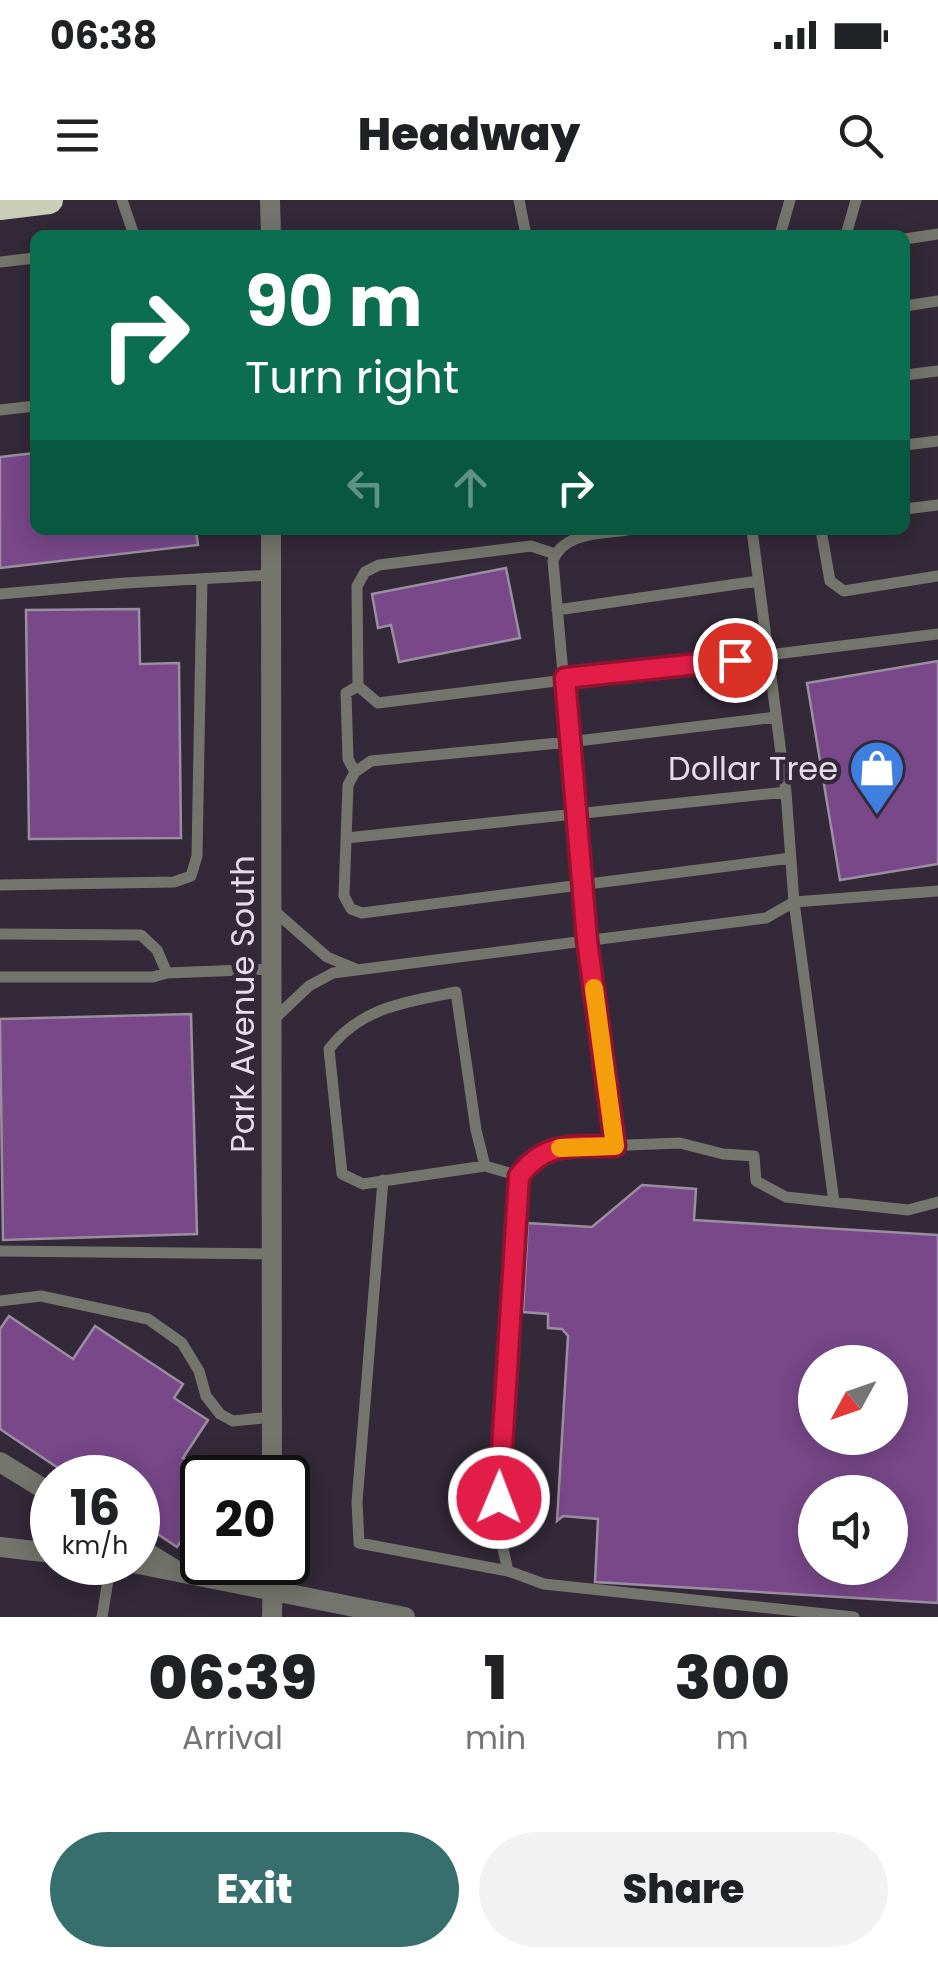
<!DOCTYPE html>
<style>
:root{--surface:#fff;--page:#f2f2f2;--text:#202124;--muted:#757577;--accent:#376e6e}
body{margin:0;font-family:Poppins,sans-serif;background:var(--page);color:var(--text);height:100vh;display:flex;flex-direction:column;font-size:38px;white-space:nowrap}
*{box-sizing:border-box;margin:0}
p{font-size:32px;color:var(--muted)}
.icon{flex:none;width:55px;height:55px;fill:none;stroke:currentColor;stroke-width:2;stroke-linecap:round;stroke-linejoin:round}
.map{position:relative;height:1417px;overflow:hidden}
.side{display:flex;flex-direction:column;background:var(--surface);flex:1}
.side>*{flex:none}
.banner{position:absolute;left:30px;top:30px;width:880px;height:305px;border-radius:15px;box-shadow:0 5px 25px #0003;background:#0b6e4f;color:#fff;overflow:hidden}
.needle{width:65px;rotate:230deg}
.buttons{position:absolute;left:798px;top:1145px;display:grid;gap:20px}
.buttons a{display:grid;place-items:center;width:110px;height:110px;border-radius:50%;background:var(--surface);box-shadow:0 5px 25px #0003;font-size:50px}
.speed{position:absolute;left:30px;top:1255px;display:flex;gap:20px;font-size:50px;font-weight:700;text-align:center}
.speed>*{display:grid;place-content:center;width:130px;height:130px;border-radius:50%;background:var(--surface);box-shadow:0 5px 25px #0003;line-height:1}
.speed small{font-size:25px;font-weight:400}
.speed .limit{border:5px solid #111;border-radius:15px;background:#fff;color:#111}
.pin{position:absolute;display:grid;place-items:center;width:85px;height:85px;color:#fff;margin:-42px;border:5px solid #fff;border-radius:50%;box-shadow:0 2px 10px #0007}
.me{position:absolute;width:110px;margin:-55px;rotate:1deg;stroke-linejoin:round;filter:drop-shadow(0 0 8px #0008)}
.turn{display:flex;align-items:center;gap:35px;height:210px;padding:0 50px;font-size:45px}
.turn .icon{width:130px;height:130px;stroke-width:2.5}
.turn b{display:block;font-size:70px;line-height:85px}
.lanes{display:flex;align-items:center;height:95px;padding:0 50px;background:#0003;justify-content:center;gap:50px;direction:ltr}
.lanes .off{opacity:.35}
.eta{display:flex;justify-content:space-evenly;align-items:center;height:170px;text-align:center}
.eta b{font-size:60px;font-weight:800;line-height:70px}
.primary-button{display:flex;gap:20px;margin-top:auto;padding:20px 50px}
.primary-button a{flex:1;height:115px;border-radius:60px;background:var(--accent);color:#fff;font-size:40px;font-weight:800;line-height:115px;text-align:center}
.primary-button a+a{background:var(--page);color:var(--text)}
.status{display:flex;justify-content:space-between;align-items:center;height:70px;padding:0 50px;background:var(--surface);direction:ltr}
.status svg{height:28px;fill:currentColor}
header{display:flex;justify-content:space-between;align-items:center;height:130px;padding:0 50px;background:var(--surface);font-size:45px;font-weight:800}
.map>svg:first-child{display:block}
.building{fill:#784889;stroke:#9b8ea0;stroke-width:2.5;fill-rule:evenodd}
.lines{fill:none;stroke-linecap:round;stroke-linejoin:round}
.service{stroke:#74766d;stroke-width:11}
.minor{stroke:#74766d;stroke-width:20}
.tertiary{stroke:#74766d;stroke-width:20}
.trunk{stroke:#caceb8;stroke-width:28}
.route-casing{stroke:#92132f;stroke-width:25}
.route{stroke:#e11d48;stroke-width:18}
.slow{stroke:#f59e0b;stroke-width:18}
.labels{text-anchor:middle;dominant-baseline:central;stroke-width:9;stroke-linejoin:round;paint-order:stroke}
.poi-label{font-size:32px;fill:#e5dee8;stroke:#332938;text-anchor:end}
.street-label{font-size:32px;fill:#e5dee8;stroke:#332938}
</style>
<div class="status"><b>06:38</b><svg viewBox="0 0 49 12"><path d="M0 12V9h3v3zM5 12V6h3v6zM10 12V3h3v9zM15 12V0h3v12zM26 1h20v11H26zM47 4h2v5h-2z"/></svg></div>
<header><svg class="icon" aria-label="menu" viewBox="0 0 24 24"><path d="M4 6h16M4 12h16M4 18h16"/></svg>Headway<svg class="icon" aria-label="search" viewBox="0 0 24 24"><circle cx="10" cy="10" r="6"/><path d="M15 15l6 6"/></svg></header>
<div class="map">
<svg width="938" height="1417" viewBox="0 0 938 1417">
<rect width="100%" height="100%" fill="#332938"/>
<!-- building -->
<path class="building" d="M35,253v77h161l2,15 -198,23v-111z
M506,368l14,70 -121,24 -8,-37 -13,3 -6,-34z
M139,409l1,55 39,-1 2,175 -152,1 -3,-229z
M938,461v203l-98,16 -33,-197z
M191,814l6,220 -194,6 -3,-221z
M642,985l54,4 -2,31 244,15v368l-343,-21 3,-63 -35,-3 -6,5 11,-185 -6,-7 -14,-1v-14l-25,-2 5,-89 64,4zM815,1162h75v76h-75zM815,1292h75v76h-75z
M9,1116l64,43 22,-33 88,58 -9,14 34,22 -25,38 29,20h-10v31l-25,38 -39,-26v-43h-65l-73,-49v-100z"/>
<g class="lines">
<!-- service -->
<path class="service" d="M122,0l12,35
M519,0l7,35
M780,35l10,-35
M846,35l10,-35
M905,39l33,-5
M0,62l35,-4
M905,106l33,-5
M905,175l33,-4
M0,210l35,-4
M905,245l33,-4
M905,309l33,-4
M752,330l34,262 8,110 144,-11
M821,330l9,51 14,10 94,-15
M555,354l-24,-8 -152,19 -14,7 -8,14 1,100 20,17 560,-69
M0,394l125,-11 146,-8
M557,410l201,-29
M776,517l-207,25 -198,19 -16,11 -7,13 -4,111 7,13 11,4 429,-55
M355,572l-7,-13 -2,-66 12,-7
M346,638l440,-46
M0,685l174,-3 17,-6 6,-20 5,-277
M272,709l55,48 29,12
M0,734l141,1 16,15 10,23
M0,777h153l14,-4 105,-4
M272,821l37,-35 24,-13 433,-55 28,-16 40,300
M615,946l-28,-205 -34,-380c10,-29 48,-27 74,-31
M485,966l-9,-36 -20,-138c-49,10 -95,15 -127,57l13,125 21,10 122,-18 34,10
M383,980l-26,322 2,41 149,28
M0,1051l272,3
M0,1101l41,-5 107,23 34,24 17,28 7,25 14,18 13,7 39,-4
M102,1417l9,-55
M854,1417l-310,-33 -36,-13 -9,-40v-65l20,-290 13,-18 20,-10 128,-5 43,11 31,2 2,25 30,16 122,13 30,-8"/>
<!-- minor -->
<path class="minor" d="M0,1262l52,32
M138,1347l36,22"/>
<!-- tertiary -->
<path class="tertiary" d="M270,0l1,35
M271,330l1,948
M0,1347l52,6
M128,1362l277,55
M272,1417l1,-55"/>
<!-- trunk -->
<path class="trunk" d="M0,6l49,-6"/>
</g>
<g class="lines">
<!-- route casing -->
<g class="route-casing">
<path id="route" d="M499,1298l20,-322c27,-36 55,-29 96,-30l-28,-206 -22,-262 170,-18"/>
</g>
<!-- route -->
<use href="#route" class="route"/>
<!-- slow -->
<path class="slow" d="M560,948l55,-2 -21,-158"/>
</g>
<!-- icons -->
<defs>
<g id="shop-pin" transform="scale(2.875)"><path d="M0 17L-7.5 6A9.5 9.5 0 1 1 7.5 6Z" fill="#3f7fe0" stroke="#332938"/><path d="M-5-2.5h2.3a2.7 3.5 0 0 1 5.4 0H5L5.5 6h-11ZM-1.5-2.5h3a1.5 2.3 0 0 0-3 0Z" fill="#fff"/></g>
</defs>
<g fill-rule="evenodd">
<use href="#shop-pin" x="877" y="568"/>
</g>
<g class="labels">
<!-- poi labels -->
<g class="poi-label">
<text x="838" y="568">Dollar Tree</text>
</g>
<!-- street labels -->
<g class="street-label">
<text transform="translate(242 804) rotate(-90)">Park Avenue South</text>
</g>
</g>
</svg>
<div class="buttons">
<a><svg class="needle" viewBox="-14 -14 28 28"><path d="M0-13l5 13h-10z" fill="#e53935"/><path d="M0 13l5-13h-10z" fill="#757577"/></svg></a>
<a><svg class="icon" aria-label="sound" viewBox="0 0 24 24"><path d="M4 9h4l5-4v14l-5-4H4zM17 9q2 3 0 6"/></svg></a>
</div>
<div class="speed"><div>16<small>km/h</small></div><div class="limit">20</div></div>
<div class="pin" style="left:735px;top:460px;background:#d93025"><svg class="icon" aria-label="arrive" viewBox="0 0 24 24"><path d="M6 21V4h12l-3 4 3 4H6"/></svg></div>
<svg class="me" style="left:499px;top:1298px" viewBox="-20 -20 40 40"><circle r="17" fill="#e11d48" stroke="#fff" stroke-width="3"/><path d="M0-11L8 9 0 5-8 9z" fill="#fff"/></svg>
<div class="banner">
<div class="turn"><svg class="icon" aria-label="right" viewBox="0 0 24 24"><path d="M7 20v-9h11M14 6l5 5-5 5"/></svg><div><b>90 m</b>Turn right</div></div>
<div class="lanes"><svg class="icon off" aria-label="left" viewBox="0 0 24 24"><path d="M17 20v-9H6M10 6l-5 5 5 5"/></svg><svg class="icon off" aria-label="ahead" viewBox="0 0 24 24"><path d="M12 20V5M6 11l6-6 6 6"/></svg><svg class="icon" aria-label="right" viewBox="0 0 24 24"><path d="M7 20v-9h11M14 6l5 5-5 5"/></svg></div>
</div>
</div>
<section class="side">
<div class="eta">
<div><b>06:39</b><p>Arrival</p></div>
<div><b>1</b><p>min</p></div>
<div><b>300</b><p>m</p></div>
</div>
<div class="primary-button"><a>Exit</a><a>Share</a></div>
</section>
